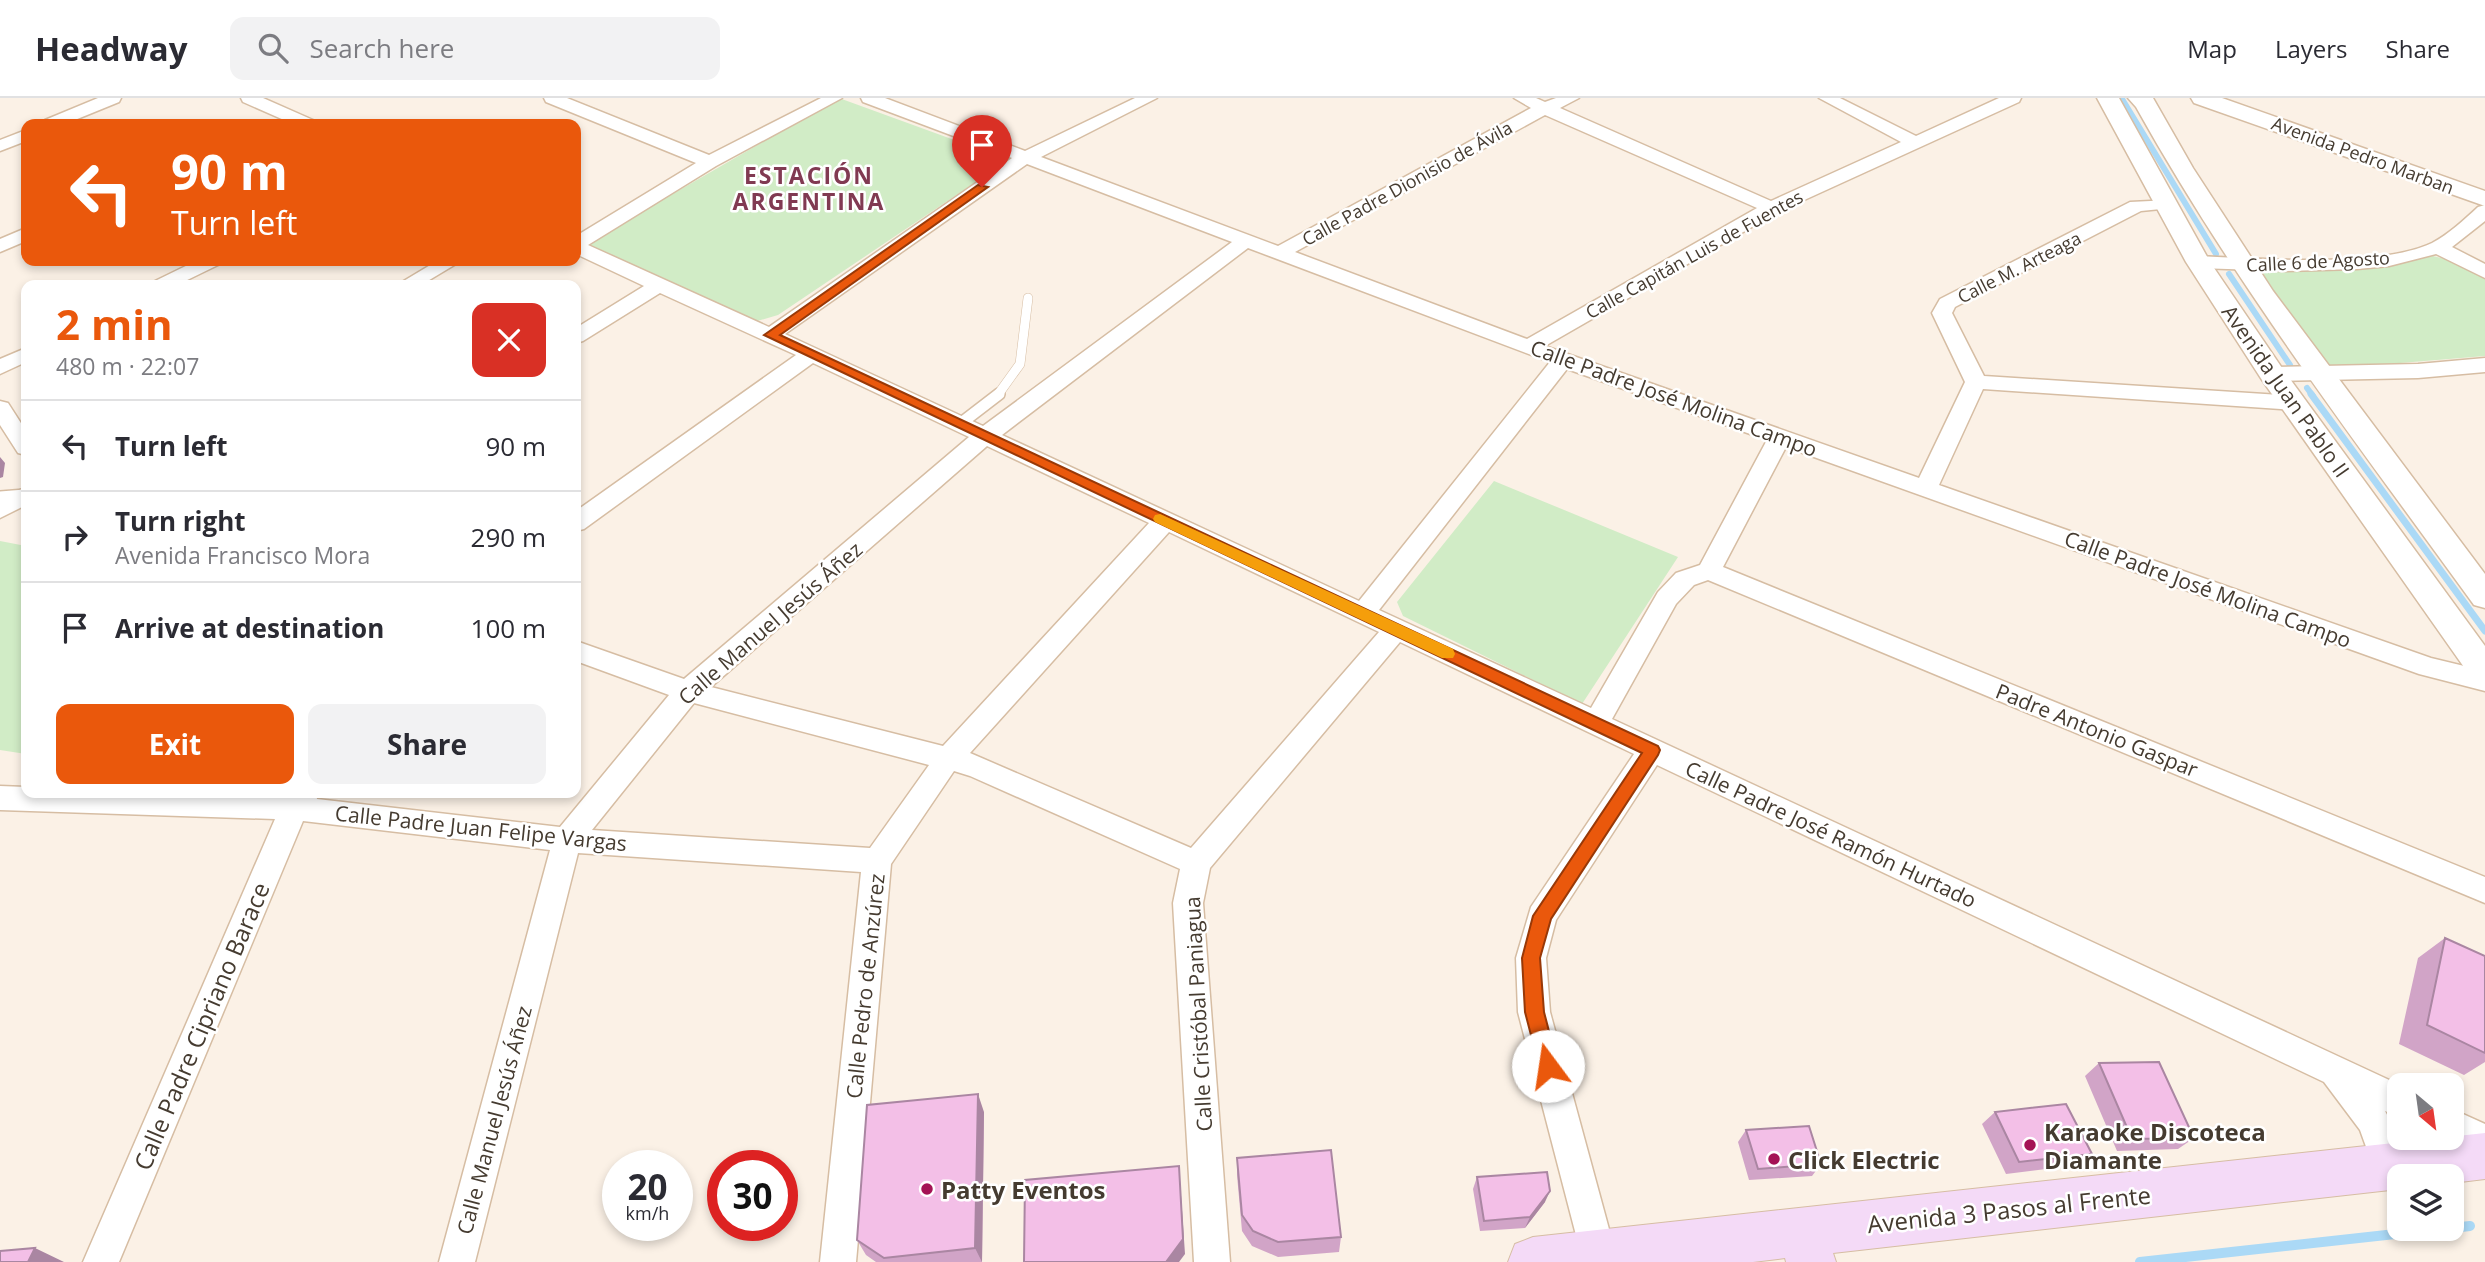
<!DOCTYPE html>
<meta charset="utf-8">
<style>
:root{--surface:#fff;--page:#f2f2f3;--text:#2b2b33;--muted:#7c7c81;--line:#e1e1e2;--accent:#ea580c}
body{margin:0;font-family:"Open Sans",sans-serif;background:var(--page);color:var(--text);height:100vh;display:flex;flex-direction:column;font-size:26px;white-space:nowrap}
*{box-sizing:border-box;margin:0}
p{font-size:23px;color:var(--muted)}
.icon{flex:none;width:38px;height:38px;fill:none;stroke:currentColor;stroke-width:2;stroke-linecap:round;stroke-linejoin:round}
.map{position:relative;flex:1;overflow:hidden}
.side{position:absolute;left:21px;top:182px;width:560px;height:518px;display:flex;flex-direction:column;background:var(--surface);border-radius:14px;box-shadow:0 4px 10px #0003}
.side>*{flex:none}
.top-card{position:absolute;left:21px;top:21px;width:560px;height:147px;border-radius:14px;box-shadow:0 4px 10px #0003;background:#ea580c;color:#fff;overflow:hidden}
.needle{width:46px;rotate:151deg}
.controls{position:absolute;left:2387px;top:975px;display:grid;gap:14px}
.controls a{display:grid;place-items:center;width:77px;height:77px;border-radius:14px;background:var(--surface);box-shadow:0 4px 10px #0003;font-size:35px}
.speed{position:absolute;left:602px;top:1052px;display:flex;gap:14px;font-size:35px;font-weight:700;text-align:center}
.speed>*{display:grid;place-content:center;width:91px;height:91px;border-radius:50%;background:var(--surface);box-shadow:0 4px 10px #0003;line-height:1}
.speed small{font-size:18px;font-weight:400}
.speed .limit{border:10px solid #d22;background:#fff;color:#111}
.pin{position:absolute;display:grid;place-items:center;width:60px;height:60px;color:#fff;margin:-72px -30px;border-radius:50% 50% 50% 0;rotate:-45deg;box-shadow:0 0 7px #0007}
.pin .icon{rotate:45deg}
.me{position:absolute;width:77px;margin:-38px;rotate:346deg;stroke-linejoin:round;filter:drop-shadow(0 0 5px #0008)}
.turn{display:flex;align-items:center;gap:24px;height:147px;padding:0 35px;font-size:32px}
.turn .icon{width:91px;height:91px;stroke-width:2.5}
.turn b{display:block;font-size:49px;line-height:60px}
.round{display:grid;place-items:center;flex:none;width:74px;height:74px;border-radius:14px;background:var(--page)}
.overview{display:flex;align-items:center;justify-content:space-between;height:119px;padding:0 35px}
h1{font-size:42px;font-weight:700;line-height:52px;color:var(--accent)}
.cta{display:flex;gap:14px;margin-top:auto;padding:14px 35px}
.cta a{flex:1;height:80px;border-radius:14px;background:var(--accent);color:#fff;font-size:28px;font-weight:700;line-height:80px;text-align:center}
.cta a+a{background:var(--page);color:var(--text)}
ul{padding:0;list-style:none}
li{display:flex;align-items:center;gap:21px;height:91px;padding:0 35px;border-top:2px solid var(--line)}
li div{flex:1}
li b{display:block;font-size:26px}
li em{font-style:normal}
header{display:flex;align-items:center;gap:42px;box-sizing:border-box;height:98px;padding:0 35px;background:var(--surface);border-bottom:2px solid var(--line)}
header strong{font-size:33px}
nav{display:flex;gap:38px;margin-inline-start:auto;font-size:24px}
.search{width:490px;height:63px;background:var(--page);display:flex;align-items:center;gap:18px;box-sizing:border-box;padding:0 24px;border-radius:14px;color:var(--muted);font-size:26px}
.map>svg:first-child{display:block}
.green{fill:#d1ecc6}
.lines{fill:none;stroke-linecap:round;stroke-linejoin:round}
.stream-far2{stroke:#abd9f6;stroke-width:6}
.stream-far1{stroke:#abd9f6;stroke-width:7}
.stream{stroke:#abd9f6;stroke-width:10}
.service-far1-casing{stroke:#d6bda3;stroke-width:10}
.service-casing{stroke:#d6bda3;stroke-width:14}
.minor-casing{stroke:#d6bda3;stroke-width:3}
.tertiary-casing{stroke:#d6bda3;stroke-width:3}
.secondary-casing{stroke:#d6bda3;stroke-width:2}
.service-far1{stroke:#fff;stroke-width:9}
.service{stroke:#fff;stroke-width:11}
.minor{fill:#fff;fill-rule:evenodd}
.tertiary{fill:#fff;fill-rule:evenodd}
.secondary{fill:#f4daf7;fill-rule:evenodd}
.wall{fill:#d1a4c7}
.shaded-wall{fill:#aa86a2}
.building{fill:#f3bfe7;stroke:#aa86a2;stroke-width:2}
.route{fill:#ea580c;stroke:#983908;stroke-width:2}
.slow{fill:#f59e0b}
.poi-dot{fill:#a41355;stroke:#fff;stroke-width:2.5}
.labels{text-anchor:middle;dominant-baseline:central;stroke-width:5;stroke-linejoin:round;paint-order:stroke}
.far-street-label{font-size:18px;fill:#453b30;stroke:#fff}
.street-label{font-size:21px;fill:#453b30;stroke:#fff}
.far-district-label{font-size:23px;font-weight:bold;letter-spacing:2px;fill:#813a52;stroke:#fff}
.near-street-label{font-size:24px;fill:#453b30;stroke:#fff}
.near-poi-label{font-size:24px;font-weight:bold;fill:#453b30;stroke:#fff;text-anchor:start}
</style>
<header>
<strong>Headway</strong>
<div class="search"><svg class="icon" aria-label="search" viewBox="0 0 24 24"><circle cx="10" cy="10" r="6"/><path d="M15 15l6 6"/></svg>Search here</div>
<nav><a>Map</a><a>Layers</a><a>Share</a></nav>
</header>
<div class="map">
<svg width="2485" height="1164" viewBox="0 0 2485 1164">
<rect width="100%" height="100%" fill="#fbf1e6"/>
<!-- green -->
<path class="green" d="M839,0l162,59 -3,10 -220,148 -24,7 -168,-78z
M2433,158l20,5 32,17v78l-157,13 -71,-98 118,-3z
M1494,383l184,76 -96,147 -179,-88 -6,-14z
M0,443l26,5v208l-26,-4z"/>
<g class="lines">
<!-- stream-far2 -->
<path class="stream-far2" d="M2122,1l94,155
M2229,176l61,91
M2307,290l6,8"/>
<!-- stream-far1 -->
<path class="stream-far1" d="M2311,296l174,237"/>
<!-- stream -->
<path class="stream" d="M2452,1130l18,-2
M2140,1164l310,-34"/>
<!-- service-far1 casing -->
<g class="service-far1-casing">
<path id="service-far1" d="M997,298l23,-32 8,-66"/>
</g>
<!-- service casing -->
<g class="service-casing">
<path id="service" d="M960,326l39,-30
M0,399l25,-2"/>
</g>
<!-- minor casing -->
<g class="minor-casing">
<path id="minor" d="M98,0h23l-2,4 -54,22h-23l3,-4z
M241,0h22l50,22 3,4h-23l-50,-22z
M544,0h23l142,57 112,-57h21l-126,68 -128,79 181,82 243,-169 -149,-56 -2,-4h24l140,53 110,-53h22l-116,59 237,89 253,-138 -17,-10h22l9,4 11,-4h23l-19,10 211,93 130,-59 -82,-44h21l76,38 83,-38h22l-2,4 -241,110 -233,134 374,132 46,-96 -33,-69 8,-14 190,-97 41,-2 2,4 -2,4 -30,3 -186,96 -3,6 32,63 310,20 8,2 3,5 -3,5 -8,2 -311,-21 -44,96 492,173 54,13v20l-66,-17 -633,-227 -63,120 762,310v26l-777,-323 -14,5 -18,19 -64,115 788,366 -1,32 -14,-6c9,17 26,47 19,65h-5v5l-9,4 -12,-5 -18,-50 -36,-48 -667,-317 -101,155 -10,38 4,54 66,243 -3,7h-30l-65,-250 -2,-54 15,-51 103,-153 -234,-112 -190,226 -7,35 27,359h-36l-21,-359 7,-34 -210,-93 -16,-5 -63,93 -35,398h-36l41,-390 -283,-19 -103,409h-36l111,-412 -247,-29 -184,441h-36l192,-443 -275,-9v-24l26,1v6l261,3 3,-3h26l1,6 243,28 109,-132 -93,-34v-20l108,38 285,-242 -156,-74 -229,166 -8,2v-20l220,-156 -136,-62 -77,48 -7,2v-15l68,-42 -68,-32v-18l120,-73 -150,-61zM1545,17l212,93 -230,131 -232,-87zM1027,66l205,78 -249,184 -198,-92zM1248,150l302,114 -191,239 -357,-166zM1567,271l200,71 -67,125 -24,8 -18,19 -67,116 -212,-98zM987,348l162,77 -206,223 -232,-59zM1169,434l210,100 -188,216 -221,-95zM694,605l235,62 -59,83 -278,-18z
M26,32v11l-26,10v-11z
M2485,107v16l-33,26 33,17v14l-49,-24 -47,12 -32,3 -71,2 -88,-3 -10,-6 10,-6c60,3 181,12 234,-13 17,-9 32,-23 46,-36z
M26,130v13l-26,11v-13z
M196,163h25l-3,4 -41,20h-25l3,-4z
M437,163h24l-40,24h-24z
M26,250v14l-26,12v-15z
M2485,260v14l-67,6 -146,3 -8,-2 -3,-5 3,-5 8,-2 146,-3z
M0,303l8,2 18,28v24l-8,-2 -18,-28z
M26,389v18l-26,13v-18z
M2452,1011l33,15v33l-43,-19h10z"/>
</g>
<!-- tertiary casing -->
<g class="tertiary-casing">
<path id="tertiary" d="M2097,0h22l91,164 72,106 203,278v38l-12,-4 -211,-300 -76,-118z
M2128,0h25l40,70 80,123 212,283v34l-11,-3c-118,-163 -240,-322 -338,-498z
M2191,0h31l263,93v15l-291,-103z"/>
</g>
<!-- secondary casing -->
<g class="secondary-casing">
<path id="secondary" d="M2485,1035v46l-33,4v-7h-53v13l-566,64 3,9h-50l-1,-4 -32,4h-245l7,-18 18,-7z"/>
</g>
<!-- service-far1 -->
<use href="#service-far1" class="service-far1"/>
<!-- service -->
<use href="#service" class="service"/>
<!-- minor -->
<use href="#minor" class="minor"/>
<!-- tertiary -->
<use href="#tertiary" class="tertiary"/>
<!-- secondary -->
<use href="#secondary" class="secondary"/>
</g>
<!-- wall -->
<path class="wall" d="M2445,840l40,18v106l-21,13 -65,-31 19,-86z
M2099,965l95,75 -16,11 -61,2 -32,-75z
M984,1014l-2,150h-106l-10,-7 -9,-15z
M1995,1014l97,42 -14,11 -72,9 -24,-50z
M1746,1032l75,34 -9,12 -63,4 -11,-38z
M1237,1060l104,79 -2,15 -61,5 -26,-11 -10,-15 -5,-56z
M1477,1079l68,25 -20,26 -45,3 -7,-42z"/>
<!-- shaded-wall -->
<path class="shaded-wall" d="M0,359l5,6 -2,14 -3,1z
M978,996l6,18 -2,150 -7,-14z
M1179,1068l6,88 -6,8h-13z
M1550,1093l-5,11 -20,26 5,-11z
M35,1150l29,14h-36z"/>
<!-- building -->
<path class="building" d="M2445,840l40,18v97l-58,-28z
M2159,964l35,76 -62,1 -33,-76z
M978,996l-3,154 -91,10 -27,-18 10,-135z
M2066,1006l26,50 -73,8 -24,-50z
M1809,1028l12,38 -63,5 -12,-39z
M1331,1052l10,87 -63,5 -25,-11 -11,-16 -5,-57z
M1179,1068l4,73 -17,23h-142l1,-82z
M1547,1074l3,19 -20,26 -46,4 -7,-44z
M35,1150l-7,14h-28v-11z"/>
<!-- route -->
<path class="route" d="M978,87l10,2 -208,148 878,411 2,4 -2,5 -107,164 -11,39 4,54 14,54 -3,7 -7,2 -7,-2 -2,-7 -14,-54 -3,-54 11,-42 109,-163 -878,-418z"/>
<!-- slow -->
<path class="slow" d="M1160,416l293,135 2,5 -2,4h-11l-287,-136 -2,-3 2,-4z"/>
<!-- markers -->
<g class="poi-dot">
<circle cx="2030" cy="1047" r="7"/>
<circle cx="1774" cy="1061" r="7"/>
<circle cx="927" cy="1091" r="7"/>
</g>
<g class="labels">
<!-- far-street labels -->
<g class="far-street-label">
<text transform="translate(2363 57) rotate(20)">Avenida Pedro Marban</text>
<text transform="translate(1407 85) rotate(-29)">Calle Padre Dionisio de Ávila</text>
<text transform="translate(1694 156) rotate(-29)">Calle Capitán Luis de Fuentes</text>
<text transform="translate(2318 163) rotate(-3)">Calle 6 de Agosto</text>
<text transform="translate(2019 169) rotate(-27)">Calle M. Arteaga</text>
</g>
<!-- street labels -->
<g class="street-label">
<text transform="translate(2286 293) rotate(55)">Avenida Juan Pablo II</text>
<text transform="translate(1674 300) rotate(20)">Calle Padre José Molina Campo</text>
<text transform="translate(2208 491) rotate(20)">Calle Padre José Molina Campo</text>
<text transform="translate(770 525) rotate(-41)">Calle Manuel Jesús Áñez</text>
<text transform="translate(2097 632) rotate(22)">Padre Antonio Gaspar</text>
<text transform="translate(481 730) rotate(6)">Calle Padre Juan Felipe Vargas</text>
<text transform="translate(1831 736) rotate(25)">Calle Padre José Ramón Hurtado</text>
<text transform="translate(865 888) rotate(-84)">Calle Pedro de Anzúrez</text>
<text transform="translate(1198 916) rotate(-93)">Calle Cristóbal Paniagua</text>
<text transform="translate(494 1022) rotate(-75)">Calle Manuel Jesús Áñez</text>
</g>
<!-- far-district labels -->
<g class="far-district-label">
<text x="809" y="77">ESTACIÓN<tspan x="809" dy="26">ARGENTINA</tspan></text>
</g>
<!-- near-street labels -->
<g class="near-street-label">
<text transform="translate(201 928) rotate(-67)">Calle Padre Cipriano Barace</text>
<text transform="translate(2009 1111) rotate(-6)">Avenida 3 Pasos al Frente</text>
</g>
<!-- near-poi labels -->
<g class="near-poi-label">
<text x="2044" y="1033">Karaoke Discoteca<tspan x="2044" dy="28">Diamante</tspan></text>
<text x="1788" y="1061">Click Electric</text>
<text x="941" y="1091">Patty Eventos</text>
</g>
</g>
</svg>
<div class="controls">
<a><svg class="needle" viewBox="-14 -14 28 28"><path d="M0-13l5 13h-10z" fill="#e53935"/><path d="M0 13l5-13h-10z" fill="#7c7c81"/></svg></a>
<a><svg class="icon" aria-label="layers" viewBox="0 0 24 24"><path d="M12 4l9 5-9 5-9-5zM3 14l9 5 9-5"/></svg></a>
</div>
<div class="speed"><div>20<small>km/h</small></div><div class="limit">30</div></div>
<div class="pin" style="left:982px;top:89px;background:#d93025"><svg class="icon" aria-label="arrive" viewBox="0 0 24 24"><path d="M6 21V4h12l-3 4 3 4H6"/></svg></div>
<svg class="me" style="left:1548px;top:968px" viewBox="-20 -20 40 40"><circle r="19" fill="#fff"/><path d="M0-13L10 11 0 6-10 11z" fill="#ea580c"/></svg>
<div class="top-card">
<div class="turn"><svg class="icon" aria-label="left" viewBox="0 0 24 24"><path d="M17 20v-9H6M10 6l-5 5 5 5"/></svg><div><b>90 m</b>Turn left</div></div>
</div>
<section class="side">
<div class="overview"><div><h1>2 min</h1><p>480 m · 22:07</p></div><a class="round" style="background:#d93025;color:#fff"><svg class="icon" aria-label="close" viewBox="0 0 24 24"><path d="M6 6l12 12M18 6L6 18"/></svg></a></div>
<ul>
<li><svg class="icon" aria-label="left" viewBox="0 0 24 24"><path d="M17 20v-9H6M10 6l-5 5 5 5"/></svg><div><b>Turn left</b></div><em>90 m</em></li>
<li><svg class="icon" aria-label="right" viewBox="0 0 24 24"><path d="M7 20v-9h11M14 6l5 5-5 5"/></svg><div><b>Turn right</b><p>Avenida Francisco Mora</p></div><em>290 m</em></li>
<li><svg class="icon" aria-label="arrive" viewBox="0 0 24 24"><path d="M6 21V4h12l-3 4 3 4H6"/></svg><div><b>Arrive at destination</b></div><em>100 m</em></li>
</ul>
<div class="cta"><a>Exit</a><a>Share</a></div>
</section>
</div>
